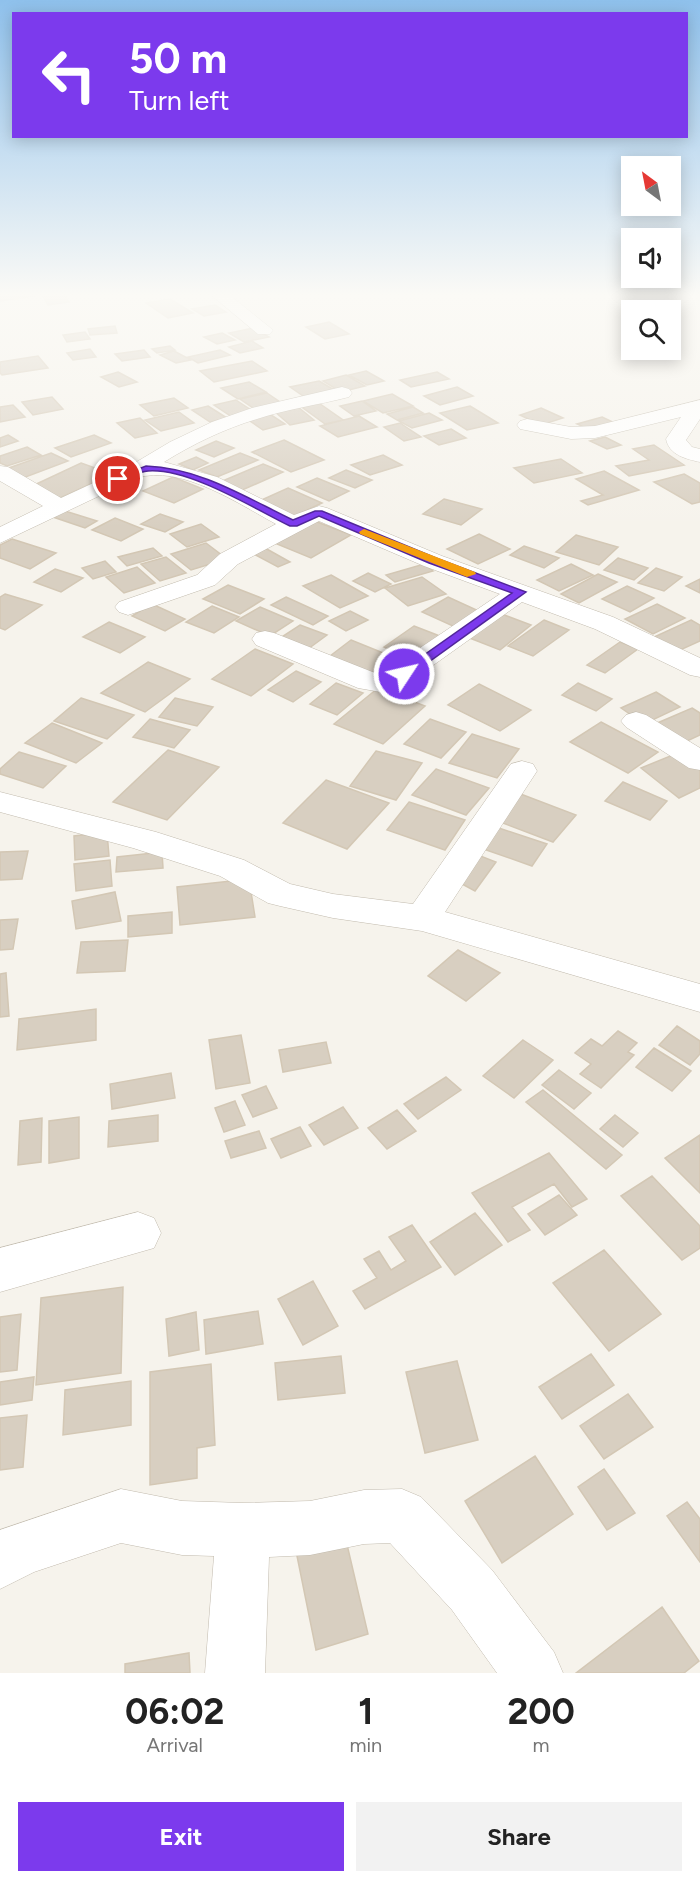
<!DOCTYPE html>
<style>
:root{--surface:#fff;--page:#f2f2f2;--text:#222;--muted:#767676;--accent:#7c3aed}
body{margin:0;font-family:Figtree,sans-serif;background:var(--page);color:var(--text);height:100vh;display:flex;flex-direction:column;font-size:22px;white-space:nowrap}
*{box-sizing:border-box;margin:0}
p{font-size:20px;color:var(--muted)}
.icon{flex:none;width:33px;height:33px;fill:none;stroke:currentColor;stroke-width:2;stroke-linecap:round;stroke-linejoin:round}
.map{position:relative;height:1673px;overflow:hidden}
.drawer{display:flex;flex-direction:column;background:var(--surface);flex:1}
.drawer>*{flex:none}
.banner{position:absolute;left:12px;top:12px;width:676px;height:126px;border-radius:0px;box-shadow:0 3px 15px #0003;background:#7c3aed;color:#fff;overflow:hidden}
.needle{width:39px;rotate:328deg}
.buttons{position:absolute;left:621px;top:156px;display:grid;gap:12px}
.buttons a{display:grid;place-items:center;width:60px;height:60px;border-radius:0px;background:var(--surface);box-shadow:0 3px 15px #0003;font-size:30px}
.pin{position:absolute;display:grid;place-items:center;width:51px;height:51px;color:#fff;margin:-26px;border:3px solid #fff;border-radius:50%;box-shadow:0 2px 6px #0007}
.me{position:absolute;width:66px;margin:-33px;rotate:55deg;stroke-linejoin:round;filter:drop-shadow(0 0 4px #0008)}
.turn{display:flex;align-items:center;gap:21px;height:126px;padding:0 18px;font-size:27px}
.turn .icon{width:78px;height:78px;stroke-width:2.5}
.turn b{display:block;font-size:42px;line-height:51px}
.eta{display:flex;justify-content:space-evenly;align-items:center;height:102px;text-align:center}
.eta b{font-size:36px;font-weight:700;line-height:42px}
.button{display:flex;gap:12px;margin-top:auto;padding:12px 18px}
.button a{flex:1;height:69px;border-radius:0px;background:var(--accent);color:#fff;font-size:24px;font-weight:700;line-height:69px;text-align:center}
.button a+a{background:var(--page);color:var(--text)}
.map>svg:first-child{display:block}
.building{fill:#d8cfc1;stroke:#d3c7b4;stroke-width:1.5}
.lines{fill:none;stroke-linecap:round;stroke-linejoin:round}
.minor-casing{stroke:#c2bbae;stroke-width:1}
.minor{fill:#fff;fill-rule:evenodd}
.route{fill:#7c3aed;stroke:#51269a;stroke-width:1.5}
.slow{fill:#f59e0b}
</style>
<div class="map">
<svg width="700" height="1673" viewBox="0 0 700 1673">
<rect width="100%" height="100%" fill="#f6f3ec"/>
<!-- building -->
<path class="building" d="M17,293h16l2,3 -35,5v-6z
M41,293h22l6,9 -21,3z
M170,299l23,14 -25,5 -22,-15z
M215,305l11,7 -22,4 -12,-7z
M329,322l20,12 -24,5 -19,-12z
M115,326l2,7 -27,2 -2,-6z
M253,328l16,9 -25,5 -15,-9z
M85,332l5,7 -23,3 -4,-7z
M222,333l13,7 -18,4 -13,-7z
M252,341l11,7 -23,5 -11,-6z
M170,346l5,4 -18,3 -5,-4z
M90,349l6,8 -23,3 -6,-7z
M144,350l6,7 -28,4 -7,-7z
M220,350l10,5 -32,8 -10,-6z
M174,351l17,9 -15,3 -16,-8z
M38,356l10,12 -46,7 -2,-2v-11z
M252,361l15,10 -53,11 -14,-11z
M366,371l18,10 -17,4 -18,-10z
M118,372l19,10 -18,5 -18,-10z
M437,372l12,7 -38,8 -11,-7z
M346,375l19,11 -24,6 -18,-11z
M319,381l17,10 -30,7 -16,-11z
M249,382l17,10 -28,7 -17,-11z
M457,387l16,9 -33,9 -16,-9z
M267,393l16,11 -27,6 -16,-11z
M392,394l21,12 -30,7 -20,-12z
M52,397l11,12 -30,6 -11,-13z
M174,398l14,10 -34,8 -14,-11z
M236,400l18,12 -22,5 -18,-12z
M316,401l27,19 -18,4 -26,-19z
M362,401l14,10 -22,5 -14,-10z
M13,405l12,12 -25,5v-15z
M208,406l19,12 -17,4 -18,-12z
M470,406l28,17 -31,7 -27,-17z
M298,407l16,13 -24,5 -16,-14z
M413,407l10,6 -26,7 -10,-6z
M541,408l22,10 -22,7 -21,-10z
M179,412l15,11 -33,8 -16,-11z
M268,413l17,11 -22,6 -16,-11z
M429,413l13,7 -30,8 -13,-7z
M359,416l18,11 -39,10 -18,-11z
M602,417l15,7 -24,7 -16,-7z
M140,418l17,15 -22,5 -18,-15z
M400,423l21,14 -17,4 -20,-14z
M451,429l15,9 -27,7 -15,-9z
M8,435l10,6 -18,6v-9z
M94,435l17,8 -40,14 -16,-9z
M605,437l16,8 -14,4 -17,-8z
M284,440l40,20 -33,12 -39,-20z
M216,441l18,7 -20,9 -18,-7z
M654,445l30,20 -55,11 -13,-10 33,-6 -16,-11z
M27,447l14,8 -34,11 -7,-3v-7z
M51,453l17,8 -45,17 -17,-9z
M240,453l18,7 -41,17 -18,-7z
M383,455l19,10 -32,10 -19,-10z
M196,457l12,6 -15,7 -14,-6z
M561,459l21,14 -48,10 -20,-15z
M81,463l31,11 -52,24 -30,-11z
M263,464l20,8 -43,19 -20,-9z
M346,470l26,10 -17,8 -26,-10z
M604,471l35,19 -51,15 -7,-4 22,-6 -27,-16z
M684,474l16,9v19l-8,2 -38,-22z
M173,477l30,12 -29,14 -31,-12z
M317,478l32,13 -20,10 -32,-14z
M288,488l34,15 -30,14 -35,-15z
M444,499l38,10 -21,16 -38,-11z
M65,511l32,10 -12,7 -32,-11z
M160,514l23,8 -18,10 -24,-8z
M115,518l28,11 -22,12 -29,-11z
M312,520l39,15 -40,23 -39,-16z
M201,524l18,13 -32,10 -17,-13z
M479,534l31,15 -32,15 -31,-15z
M576,535l42,12 -19,18 -43,-13z
M12,539l44,14 -26,16 -30,-11v-13z
M206,543l21,16 -36,11 -20,-16z
M524,546l35,12 -15,10 -34,-13z
M153,548l9,8 -35,10 -9,-9z
M265,548l25,14 -12,5 -26,-14z
M166,557l20,16 -26,8 -19,-17z
M618,558l30,10 -14,12 -30,-10z
M105,561l11,11 -23,7 -11,-11z
M424,564l9,7 -38,11 -9,-7z
M571,564l22,11 -34,16 -22,-11z
M137,567l18,16 -31,10 -18,-16z
M656,568l26,9 -18,14 -26,-8z
M55,569l28,9 -22,14 -27,-10z
M368,573l23,11 -16,8 -22,-11z
M598,574l19,8 -38,21 -18,-9z
M331,575l37,21 -28,12 -37,-22z
M422,577l24,17 -38,12 -23,-18z
M700,579v14l-14,-7z
M228,585l36,14 -24,15 -37,-15z
M627,586l27,12 -24,14 -28,-13z
M5,594l37,11 -37,25 -5,-2v-31z
M286,597l42,19 -15,9 -42,-20z
M448,597l33,15 -26,15 -33,-15z
M152,604l33,15 -20,12 -33,-15z
M657,604l28,14 -32,16 -28,-15z
M212,606l27,11 -25,16 -28,-11z
M260,607l33,14 -23,15 -34,-15z
M350,611l18,9 -22,11 -17,-10z
M499,613l32,12 -31,25 -33,-13z
M544,620l25,10 -36,26 -25,-10z
M691,620l9,5v16l-22,10 -24,-14z
M109,622l36,15 -25,16 -37,-16z
M300,625l27,10 -19,14 -28,-11z
M414,626l31,12 -30,22 -31,-13z
M351,640l52,21 -21,16 -52,-21z
M620,642l18,7 -33,24 -18,-8z
M255,649l38,15 -42,32 -39,-17z
M148,662l42,17 -45,33 -44,-19z
M296,671l25,11 -28,20 -25,-12z
M336,683l27,10 -26,22 -27,-11z
M578,683l34,16 -16,12 -34,-16z
M479,684l52,26 -31,21 -52,-26z
M378,688l47,18 -42,38 -49,-20z
M656,692l24,15 -36,17 -23,-16z
M81,698l53,17 -27,24 -53,-18z
M175,698l38,9 -16,19 -38,-9z
M692,708l8,5v22l-17,8 -28,-19z
M150,719l40,11 -16,18 -41,-11z
M430,719l36,13 -25,26 -37,-14z
M601,722l57,30 -30,21 -58,-31z
M52,723l50,20 -26,20 -51,-20z
M472,734l47,15 -22,29 -48,-15z
M168,750l51,17 -52,53 -54,-18z
M376,751l46,12 -26,37 -46,-14z
M19,752l47,14 -23,22 -43,-14v-5z
M680,752l20,14v22l-21,10 -38,-30z
M436,769l53,19 -23,27 -54,-20z
M326,780l63,23 -42,46 -64,-26z
M623,782l44,19 -17,19 -45,-19z
M518,793l58,22 -23,27 -58,-22z
M409,802l56,18 -20,30 -58,-20z
M490,825l57,19 -15,22 -57,-20z
M107,832l2,24 -34,4 -1,-24z
M28,851l-6,28 -22,1v-28z
M162,852l1,16 -47,4 1,-15z
M470,852l26,10 -21,29 -26,-14z
M110,860l2,26 -36,5 -2,-27z
M249,879l6,38 -75,8 -3,-38z
M115,892l6,29 -45,8 -4,-28z
M172,912v21l-44,4v-21z
M18,919l-5,30 -13,1v-30z
M128,940l-3,31 -48,2 4,-31z
M458,950l42,23 -34,28 -38,-25z
M6,973l3,43 -9,1v-43z
M96,1009v31l-79,10 2,-31z
M677,1026l23,15v13l-10,11 -31,-20z
M618,1031l19,12 -9,9 6,3 -33,33 -21,-14 11,-10 -16,-11 16,-14 11,7z
M241,1035l9,48 -34,6 -7,-49z
M523,1040l30,20 -39,38 -31,-22z
M326,1042l5,21 -48,9 -4,-22z
M654,1048l37,23 -19,20 -36,-24z
M559,1070l32,23 -17,16 -32,-24z
M171,1073l4,25 -63,11 -2,-25z
M446,1077l15,13 -43,29 -14,-15z
M266,1086l11,22 -24,9 -11,-22z
M543,1090l79,65 -16,14 -80,-67z
M235,1101l10,24 -21,7 -9,-24z
M343,1107l15,21 -34,17 -15,-20z
M397,1110l19,21 -29,18 -19,-21z
M158,1115v26l-50,6 1,-26z
M615,1115l23,18 -15,14 -23,-18z
M79,1117v41l-30,5v-42z
M42,1118l-1,44 -23,3 2,-44z
M300,1127l11,19 -30,12 -10,-19z
M259,1131l7,17 -35,10 -6,-17z
M700,1135v58l-35,-35z
M549,1153l38,46 -15,8 -18,-23 -42,23 18,23 -22,12 -36,-49z
M652,1176l48,50v22l-18,12 -61,-64z
M559,1195l18,20 -32,20 -17,-21z
M475,1213l27,32 -47,30 -25,-33z
M412,1225l29,42 -76,42 -12,-18 24,-13 -13,-19 15,-8 12,19 15,-9 -17,-24z
M604,1250l57,64 -52,37 -56,-68z
M313,1281l25,45 -35,19 -25,-46z
M123,1287l-2,86 -85,12 5,-87z
M258,1311l5,33 -57,10 -2,-34z
M196,1312l3,38 -30,6 -3,-37z
M21,1314l-4,56 -17,2v-55z
M591,1354l23,31 -52,34 -23,-32z
M341,1356l4,37 -67,7 -3,-37z
M457,1361l21,79 -53,13 -19,-81z
M211,1364l4,81 -18,3v30l-47,7v-113z
M34,1377l-2,23 -32,5v-23z
M131,1381v44l-68,10 2,-45z
M628,1394l25,33 -49,32 -24,-33z
M27,1415l-4,52 -23,3v-52z
M535,1456l38,58 -71,49 -37,-62z
M604,1469l31,44 -28,17 -29,-43z
M687,1502l13,17v43l-33,-46z
M345,1536l23,98 -52,16 -20,-99z
M662,1607l37,54 -15,12h-108z
M189,1653l1,20h-65v-9z"/>
<g class="lines">
<!-- minor casing -->
<g class="minor-casing">
<path id="minor" d="M209,293h18l46,37 -3,4h-12z
M342,387l7,2 3,4 -3,4c-31,8 -62,12 -92,22 -33,10 -64,25 -93,43l53,15 77,38 25,-9 8,2 115,48 171,61 87,41v19l-10,-2 -95,-46 -73,-27 -118,84 -23,6 -23,-4 -102,-43 -4,-6 4,-6 9,-2 9,2 106,42 120,-81 -76,-28 -105,-45 -81,43 -23,21 -78,27 -9,3 -9,-3 -4,-5 4,-5 78,-27 23,-21 56,-30c-37,-20 -96,-60 -139,-46l-137,65v-16l43,-21 -43,-25v-15l8,1 53,31 67,-31 42,-25 42,-20 40,-14z
M700,400v19l-14,21 6,7 8,2v13c-14,-3 -31,-7 -34,-23l15,-22 -86,21 -24,1 -51,-10 -3,-4 3,-4 7,-2 44,8 24,-1z
M636,712l10,3 54,33v22l-11,-2 -63,-41 -5,-6 5,-6z
M522,761l11,3 4,7 -92,141 255,72v28l-278,-81 -89,-13 -53,-12 -12,-3 -48,-27 -87,-28 -133,-36v-20l156,40 88,28 46,24 43,10 80,10 98,-140z
M138,1212l16,6 7,15 -7,15 -154,44v-44z
M121,1489l61,12 61,2 67,-2 54,-11 38,-1 19,8 71,73 62,82 9,21h-66l-45,-63 -62,-67 -26,1 -54,11 -41,2 -4,116h-60l9,-117 -32,-1 -61,-12 -87,29 -34,17v-59z"/>
</g>
<!-- minor -->
<use href="#minor" class="minor"/>
</g>
<!-- sky -->
<linearGradient id="sky" x2="0" y2="1"><stop stop-color="#8fc1ec"/><stop offset="0.56" stop-color="#fbfaf6"/><stop offset="1" stop-color="#fbfaf6" stop-opacity="0"/></linearGradient>
<rect width="700" height="527" fill="url(#sky)"/>
<!-- route -->
<path class="route" d="M146,466c54,2 99,31 147,54l22,-9h7l114,47 90,34 -118,85h-8v-5l112,-79 -83,-30 -110,-47 -22,10h-7c-37,-18 -101,-58 -142,-55 -10,1 -20,8 -30,11l-5,-3z"/>
<!-- slow -->
<path class="slow" d="M364,529l111,43 1,2 -9,3 -107,-43 -1,-2z"/>
</svg>
<div class="buttons">
<a><svg class="needle" viewBox="-14 -14 28 28"><path d="M0-13l5 13h-10z" fill="#e53935"/><path d="M0 13l5-13h-10z" fill="#767676"/></svg></a>
<a><svg class="icon" aria-label="sound" viewBox="0 0 24 24"><path d="M4 9h4l5-4v14l-5-4H4zM17 9q2 3 0 6"/></svg></a>
<a><svg class="icon" aria-label="search" viewBox="0 0 24 24"><circle cx="10" cy="10" r="6"/><path d="M15 15l6 6"/></svg></a>
</div>
<div class="pin" style="left:118px;top:479px;background:#d93025"><svg class="icon" aria-label="arrive" viewBox="0 0 24 24"><path d="M6 21V4h12l-3 4 3 4H6"/></svg></div>
<svg class="me" style="left:404px;top:674px" viewBox="-20 -20 40 40"><circle r="17" fill="#7c3aed" stroke="#fff" stroke-width="3"/><path d="M0-11L8 9 0 5-8 9z" fill="#fff"/></svg>
<div class="banner">
<div class="turn"><svg class="icon" aria-label="left" viewBox="0 0 24 24"><path d="M17 20v-9H6M10 6l-5 5 5 5"/></svg><div><b>50 m</b>Turn left</div></div>
</div>
</div>
<section class="drawer">
<div class="eta">
<div><b>06:02</b><p>Arrival</p></div>
<div><b>1</b><p>min</p></div>
<div><b>200</b><p>m</p></div>
</div>
<div class="button"><a>Exit</a><a>Share</a></div>
</section>
